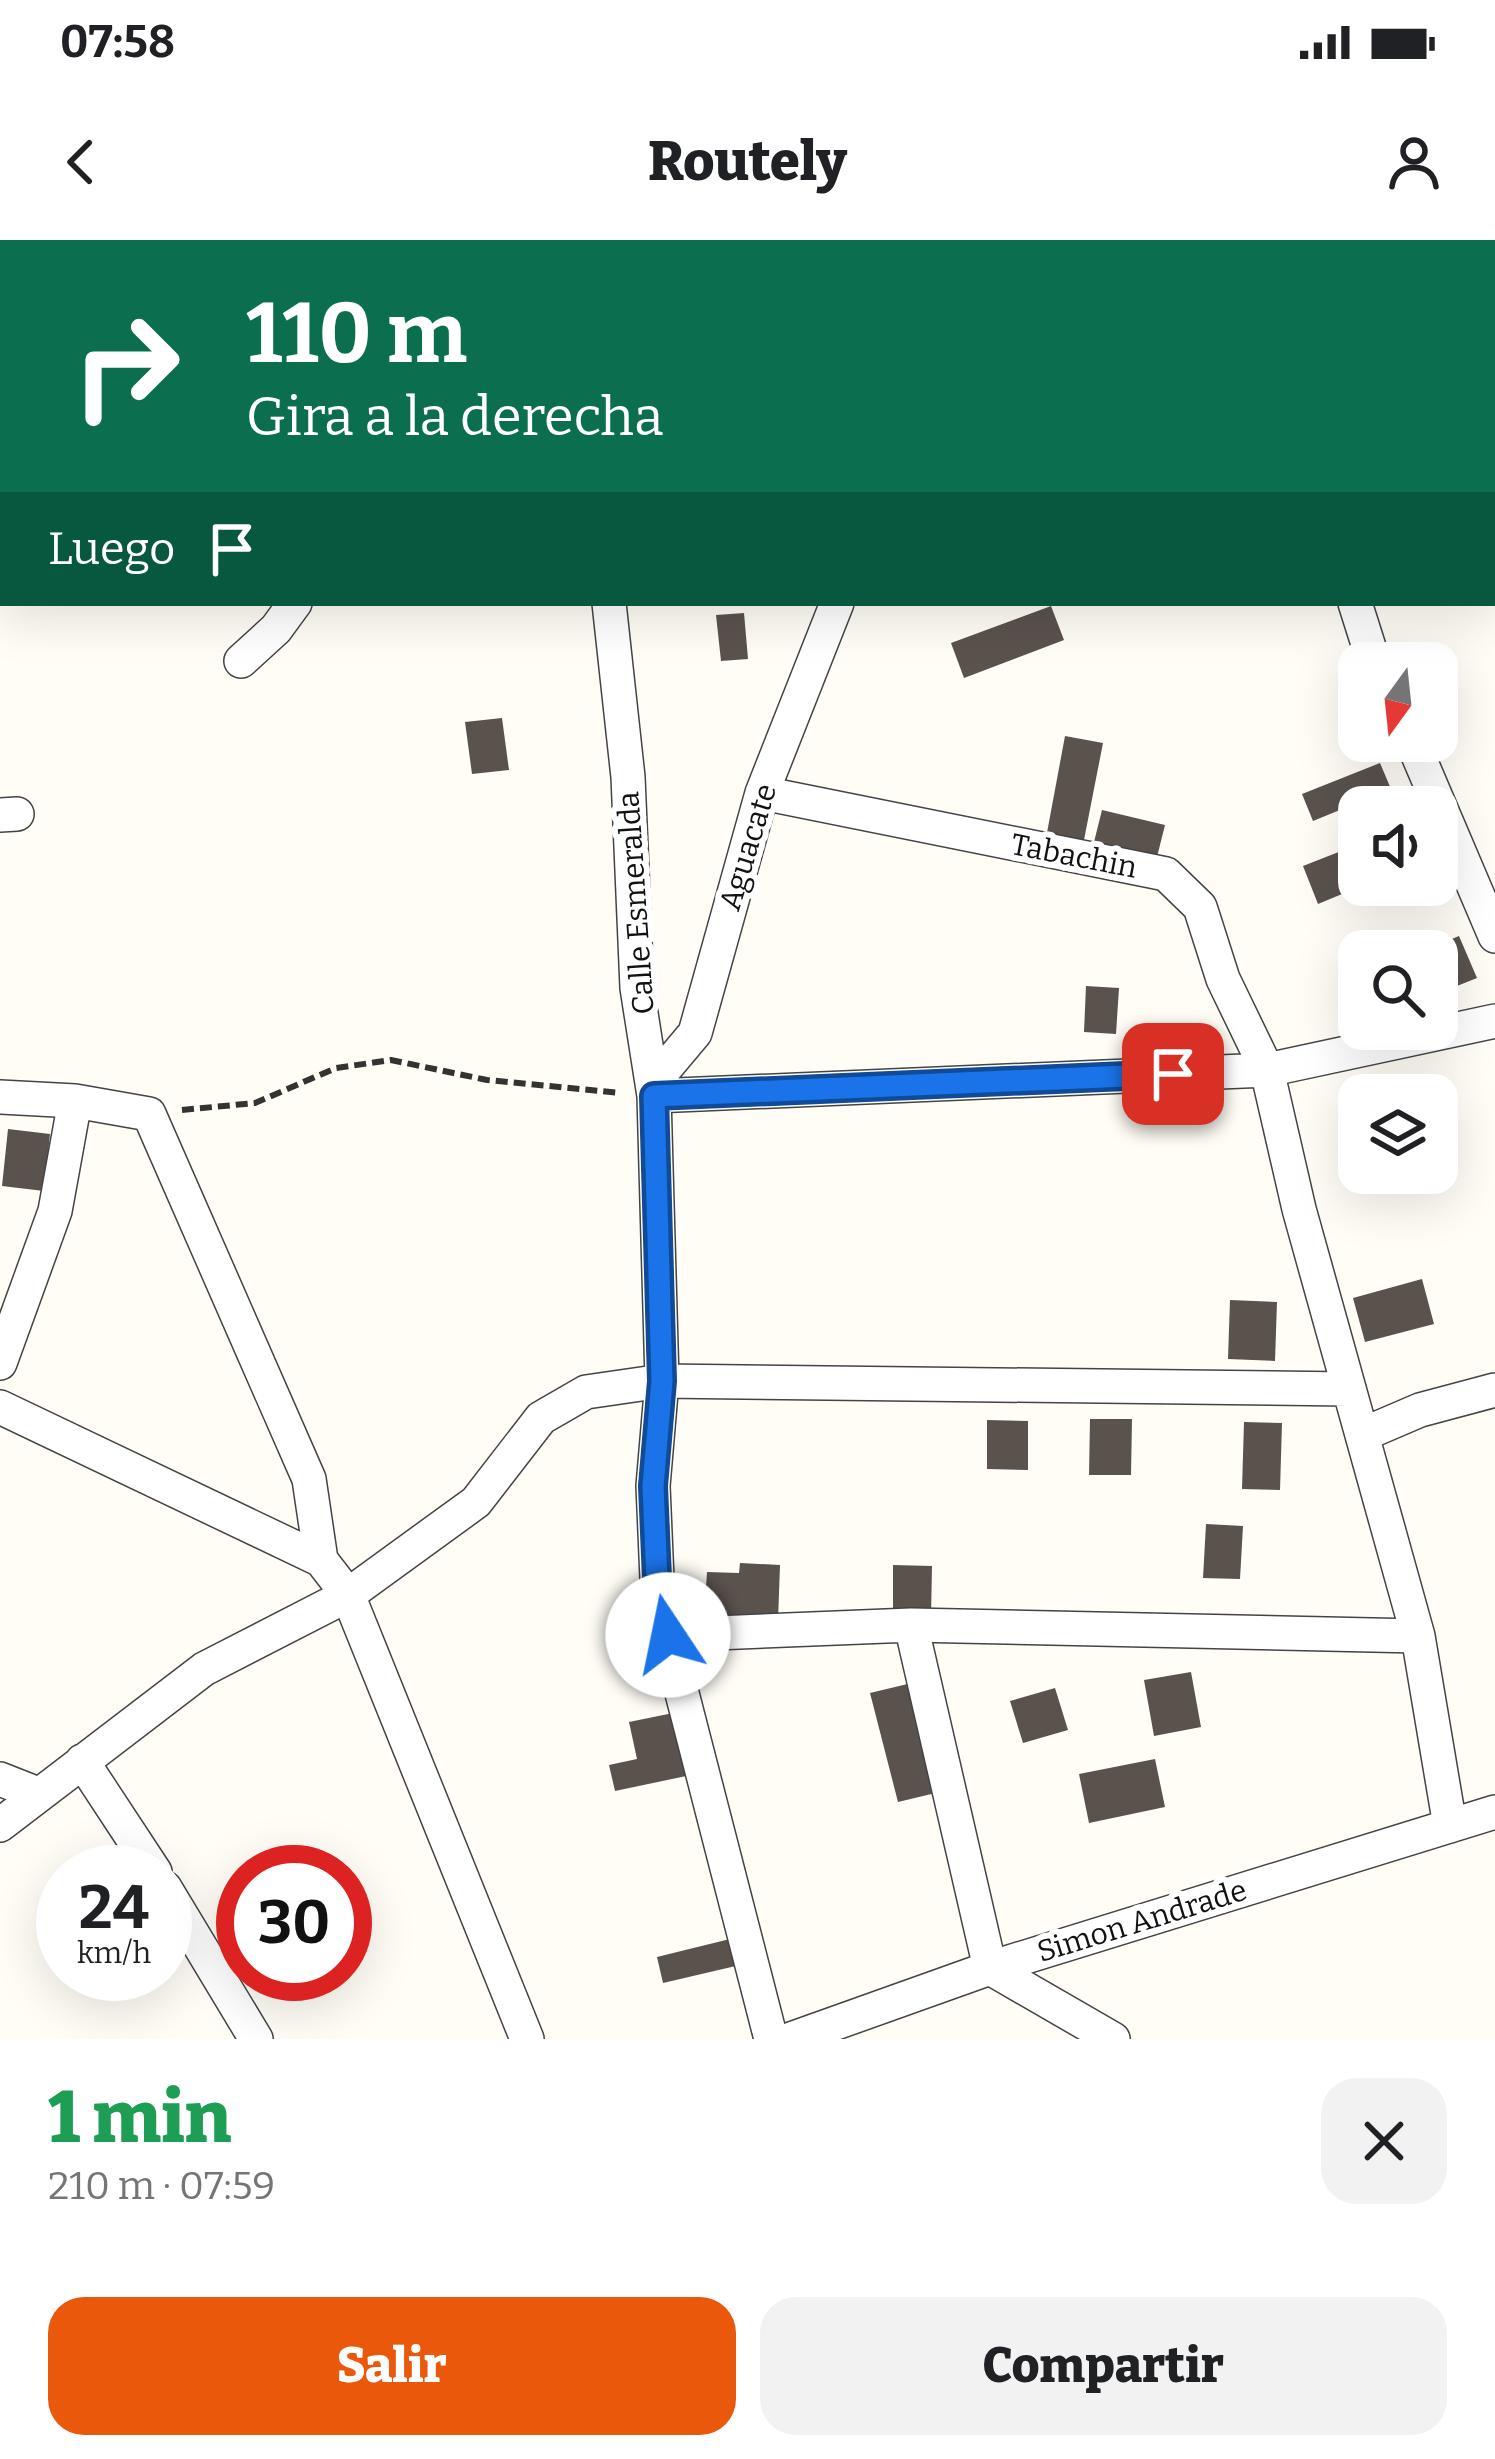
<!DOCTYPE html>
<html lang="es">
<meta charset="utf-8">
<style>
:root{--surface:#fff;--page:#f2f2f2;--text:#202124;--muted:#757577;--accent:#ea580c}
body{margin:0;font-family:Bitter,serif;background:var(--page);color:var(--text);height:100vh;display:flex;flex-direction:column;font-size:45px;white-space:nowrap}
*{box-sizing:border-box;margin:0}
p{font-size:39px;color:var(--muted)}
.icon{flex:none;width:66px;height:66px;fill:none;stroke:currentColor;stroke-width:2;stroke-linecap:round;stroke-linejoin:round}
.map{position:relative;height:1799px;overflow:hidden}
.side{display:flex;flex-direction:column;background:var(--surface);flex:1}
.side>*{flex:none}
.top-card{position:absolute;left:0px;top:0px;width:1497px;height:366px;box-shadow:0 12px 48px #0002;background:#0b6e4f;color:#fff;overflow:hidden}
.needle{width:78px;rotate:195deg}
.fabs{position:absolute;left:1338px;top:402px;display:grid;gap:24px}
.fabs a{display:grid;place-items:center;width:120px;height:120px;border-radius:24px;background:var(--surface);box-shadow:0 12px 48px #0002;font-size:60px}
.speed{position:absolute;left:36px;top:1605px;display:flex;gap:24px;font-size:60px;font-weight:700;text-align:center}
.speed>*{display:grid;place-content:center;width:156px;height:156px;border-radius:50%;background:var(--surface);box-shadow:0 12px 48px #0002;line-height:1}
.speed small{font-size:30px;font-weight:400}
.speed .limit{border:18px solid #d22;background:#fff;color:#111}
.pin{position:absolute;display:grid;place-items:center;width:102px;height:102px;color:#fff;margin:-51px;border-radius:24px;box-shadow:0 6px 18px #0006}
.me{position:absolute;width:132px;margin:-66px;rotate:349deg;stroke-linejoin:round;filter:drop-shadow(0 0 9px #0008)}
.turn{display:flex;align-items:center;gap:42px;height:252px;padding:0 48px;font-size:54px}
.turn .icon{width:156px;height:156px;stroke-width:2.5}
.turn b{display:block;font-size:84px;line-height:102px}
.then{display:flex;align-items:center;height:114px;padding:0 48px;background:#0003;gap:24px;font-size:45px}
.round{display:grid;place-items:center;flex:none;width:126px;height:126px;border-radius:36px;background:var(--page)}
.overview{display:flex;align-items:center;justify-content:space-between;height:204px;padding:0 48px}
h1{font-size:72px;font-weight:800;line-height:90px;color:#1e9e55}
.primary-button{display:flex;gap:24px;margin-top:auto;padding:24px 48px}
.primary-button a{flex:1;height:138px;border-radius:36px;background:var(--accent);color:#fff;font-size:48px;font-weight:800;line-height:138px;text-align:center}
.primary-button a+a{background:var(--page);color:var(--text)}
.status{display:flex;justify-content:space-between;align-items:center;height:84px;padding:0 60px;background:var(--surface);direction:ltr}
.status svg{height:33px;fill:currentColor}
header{display:flex;justify-content:space-between;align-items:center;height:156px;padding:0 48px;background:var(--surface);font-size:54px;font-weight:800}
.map>svg:first-child{display:block}
.building{fill:#5a524d}
.lines{fill:none;stroke-linecap:round;stroke-linejoin:round}
.street-casing{stroke:#444;stroke-width:36}
.path{stroke:#333;stroke-width:6;stroke-dasharray:12 6;stroke-linecap:butt}
.street{stroke:#fff;stroke-width:33}
.route-casing{stroke:#114b97;stroke-width:30}
.route{stroke:#1a73e8;stroke-width:21}
.labels{text-anchor:middle;dominant-baseline:central;stroke-width:12;stroke-linejoin:round;paint-order:stroke}
.street-label{font-size:30px;fill:#111;stroke:#fff}
</style>
<div class="status"><b>07:58</b><svg viewBox="0 0 49 12"><path d="M0 12V9h3v3zM5 12V6h3v6zM10 12V3h3v9zM15 12V0h3v12zM26 1h20v11H26zM47 4h2v5h-2z"/></svg></div>
<header><svg class="icon" aria-label="back" viewBox="0 0 24 24"><path d="M15 5l-7 7 7 7"/></svg>Routely<svg class="icon" aria-label="person" viewBox="0 0 24 24"><circle cx="12" cy="8" r="4"/><path d="M4 21q1-7 8-7t8 7"/></svg></header>
<div class="map">
<svg width="1495" height="1799" viewBox="0 0 1495 1799">
<rect width="100%" height="100%" fill="#fffdf5"/>
<!-- building -->
<path class="building" d="M1051,366l13,34 -100,38 -13,-35z
M744,373l4,46 -27,2 -5,-46z
M502,478l7,52 -37,4 -7,-52z
M1065,496l38,7 -20,102 -37,-7z
M1380,523l11,26 -78,32 -11,-27z
M1102,570l63,15 -9,36 -63,-15z
M1359,604v43l-41,17 -15,-38z
M1459,696l18,42 -40,16v-43h-14z
M1086,746l33,2 -3,46 -32,-2z
M8,889l42,5 -6,57 -42,-5z
M1422,1039l12,45 -69,18 -12,-44z
M1230,1060l47,2 -2,59 -47,-2z
M1090,1179h42l-1,56h-42z
M987,1180l41,1v49l-41,-1z
M1244,1182l38,1 -2,67 -38,-1z
M1206,1284l37,2 -3,53 -37,-1z
M740,1323l40,2 -2,56 -74,-5 3,-44 32,1z
M893,1325l39,1 -1,51h-38z
M1191,1432l10,55 -47,9 -10,-56z
M920,1441l28,109 -50,12 -28,-109z
M1055,1448l13,42 -45,13 -13,-42z
M678,1472l13,63 -76,16 -6,-26 28,-6 -8,-37z
M1155,1519l10,48 -76,16 -10,-49z
M734,1698l6,27 -77,18 -6,-26z"/>
<g class="lines">
<!-- street casing -->
<g class="street-casing">
<path id="street" d="M344,0l23,3
M520,0v3
M744,0l1,3
M977,0v3
M1217,0l2,3
M609,363l19,174 9,211 17,108 8,285 -9,105 4,93 10,56
M1355,363l19,60
M241,421l35,-32 19,-26
M1412,501l83,195
M762,553l404,81 34,33 23,72 44,91 32,139 119,427 32,190
M0,575l17,-1
M653,843l42,-50 67,-240 75,-190
M654,856l613,-26 228,-49
M0,857l75,4 74,13 160,365 12,81
M0,1123l55,-152 20,-110
M0,1167l321,153 27,35 179,444
M1364,1194l56,-24 75,-20
M911,1385l79,343 123,71
M82,1521l73,111
M0,1539l38,15
M0,1585l204,-156 144,-74 128,-93 65,-84 45,-26 76,-11 687,8
M165,1648l91,151
M771,1799l-104,-404 244,-10 507,11
M791,1799l199,-71 505,-156"/>
</g>
<!-- path -->
<path class="path" d="M182,870l73,-7 81,-35 55,-8 96,20 134,13"/>
<!-- street -->
<use href="#street" class="street"/>
</g>
<g class="lines">
<!-- route casing -->
<g class="route-casing">
<path id="route" d="M668,1395l-11,-56 -4,-93 9,-105 -8,-285 519,-22"/>
</g>
<!-- route -->
<use href="#route" class="route"/>
</g>
<g class="labels">
<!-- street labels -->
<g class="street-label">
<text transform="translate(748 607) rotate(-73)">Aguacate</text>
<text transform="translate(1074 616) rotate(11)">Tabachin</text>
<text transform="translate(636 663) rotate(-94)">Calle Esmeralda</text>
<text transform="translate(1142 1681) rotate(-17)">Simon Andrade</text>
</g>
</g>
</svg>
<div class="fabs">
<a><svg class="needle" viewBox="-14 -14 28 28"><path d="M0-13l5 13h-10z" fill="#e53935"/><path d="M0 13l5-13h-10z" fill="#757577"/></svg></a>
<a><svg class="icon" aria-label="sound" viewBox="0 0 24 24"><path d="M4 9h4l5-4v14l-5-4H4zM17 9q2 3 0 6"/></svg></a>
<a><svg class="icon" aria-label="search" viewBox="0 0 24 24"><circle cx="10" cy="10" r="6"/><path d="M15 15l6 6"/></svg></a>
<a><svg class="icon" aria-label="layers" viewBox="0 0 24 24"><path d="M12 4l9 5-9 5-9-5zM3 14l9 5 9-5"/></svg></a>
</div>
<div class="speed"><div>24<small>km/h</small></div><div class="limit">30</div></div>
<div class="pin" style="left:1173px;top:834px;background:#d93025"><svg class="icon" aria-label="arrive" viewBox="0 0 24 24"><path d="M6 21V4h12l-3 4 3 4H6"/></svg></div>
<svg class="me" style="left:668px;top:1395px" viewBox="-20 -20 40 40"><circle r="19" fill="#fff"/><path d="M0-13L10 11 0 6-10 11z" fill="#1a73e8"/></svg>
<div class="top-card">
<div class="turn"><svg class="icon" aria-label="right" viewBox="0 0 24 24"><path d="M7 20v-9h11M14 6l5 5-5 5"/></svg><div><b>110 m</b>Gira a la derecha</div></div>
<div class="then">Luego<svg class="icon" aria-label="arrive" viewBox="0 0 24 24"><path d="M6 21V4h12l-3 4 3 4H6"/></svg></div>
</div>
</div>
<section class="side">
<div class="overview"><div><h1>1 min</h1><p>210 m · 07:59</p></div><a class="round"><svg class="icon" aria-label="close" viewBox="0 0 24 24"><path d="M6 6l12 12M18 6L6 18"/></svg></a></div>
<div class="primary-button"><a>Salir</a><a>Compartir</a></div>
</section>
